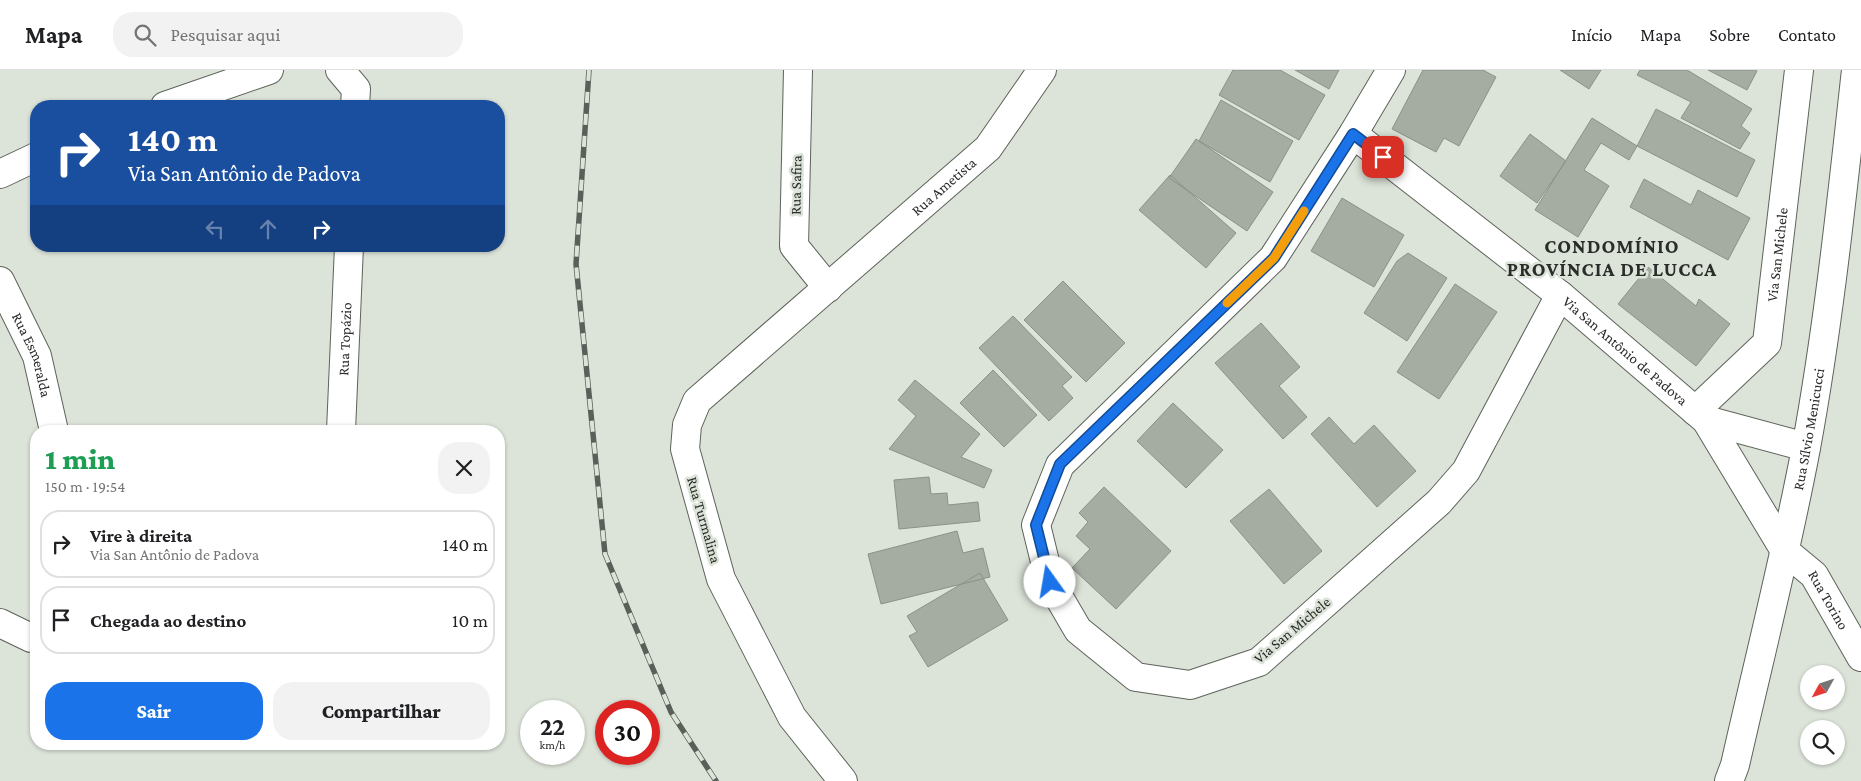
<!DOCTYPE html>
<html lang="pt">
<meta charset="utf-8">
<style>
:root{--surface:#fff;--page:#f2f2f2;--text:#202124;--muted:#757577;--line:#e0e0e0;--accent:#1a73e8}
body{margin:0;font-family:"Crimson Pro",serif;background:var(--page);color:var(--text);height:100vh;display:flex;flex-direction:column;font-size:19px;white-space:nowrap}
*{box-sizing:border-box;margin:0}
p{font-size:16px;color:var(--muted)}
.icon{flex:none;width:28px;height:28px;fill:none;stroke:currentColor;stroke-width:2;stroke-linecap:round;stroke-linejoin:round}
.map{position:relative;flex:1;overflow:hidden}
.side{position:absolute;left:30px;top:355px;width:475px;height:325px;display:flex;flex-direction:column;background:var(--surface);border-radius:20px;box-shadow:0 1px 4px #0004}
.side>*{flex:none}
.guide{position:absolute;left:30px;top:30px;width:475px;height:152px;border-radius:20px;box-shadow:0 1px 4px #0004;background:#1a4fa0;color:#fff;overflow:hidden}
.needle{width:32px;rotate:230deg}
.controls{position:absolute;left:1800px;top:595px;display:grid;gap:10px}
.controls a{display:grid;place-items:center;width:45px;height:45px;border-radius:50%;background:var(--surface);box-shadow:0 1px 4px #0004;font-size:25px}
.speed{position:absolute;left:520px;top:630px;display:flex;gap:10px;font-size:25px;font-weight:700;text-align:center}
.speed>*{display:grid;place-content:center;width:65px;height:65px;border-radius:50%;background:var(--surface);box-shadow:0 1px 4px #0004;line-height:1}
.speed small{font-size:12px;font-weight:400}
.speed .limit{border:8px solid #d22;background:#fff;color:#111}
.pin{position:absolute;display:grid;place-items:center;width:42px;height:42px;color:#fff;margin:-21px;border-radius:10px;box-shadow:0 2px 8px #0006}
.me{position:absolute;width:55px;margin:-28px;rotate:347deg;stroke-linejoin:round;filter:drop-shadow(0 0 4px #0008)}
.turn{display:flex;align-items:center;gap:18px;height:105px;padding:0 15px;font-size:22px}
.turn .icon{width:65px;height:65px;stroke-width:2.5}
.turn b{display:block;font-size:35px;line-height:42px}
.lanes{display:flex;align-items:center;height:48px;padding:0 15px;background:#0003;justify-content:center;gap:25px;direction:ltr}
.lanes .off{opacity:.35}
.round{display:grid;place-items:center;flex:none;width:52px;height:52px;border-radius:20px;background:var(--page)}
.head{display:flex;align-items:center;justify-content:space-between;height:85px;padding:0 15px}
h1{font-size:30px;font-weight:800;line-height:38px;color:#1e9e55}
.action{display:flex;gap:10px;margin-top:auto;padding:10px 15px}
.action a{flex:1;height:58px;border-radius:20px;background:var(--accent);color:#fff;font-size:20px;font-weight:800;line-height:58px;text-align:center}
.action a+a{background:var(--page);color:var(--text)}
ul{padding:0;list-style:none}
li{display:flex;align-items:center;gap:15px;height:68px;margin:0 10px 8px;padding:0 5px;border:2px solid var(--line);border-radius:20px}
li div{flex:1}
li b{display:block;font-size:19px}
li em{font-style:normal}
header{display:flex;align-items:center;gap:30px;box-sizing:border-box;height:70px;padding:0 25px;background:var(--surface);border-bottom:1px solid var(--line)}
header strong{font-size:24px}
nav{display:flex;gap:28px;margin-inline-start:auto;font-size:18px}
.search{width:350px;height:45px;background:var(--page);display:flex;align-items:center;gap:12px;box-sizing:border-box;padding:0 18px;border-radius:20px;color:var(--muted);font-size:19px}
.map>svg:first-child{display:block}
.building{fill:#a5aca2;stroke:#8b9188}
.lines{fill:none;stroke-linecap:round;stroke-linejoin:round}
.street-casing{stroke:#5d635a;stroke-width:30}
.street{stroke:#fff;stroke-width:28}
.rail-casing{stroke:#5b5f59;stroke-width:5.5}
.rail{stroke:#dce3d8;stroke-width:4;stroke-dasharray:11;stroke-linecap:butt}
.route-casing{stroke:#114b97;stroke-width:12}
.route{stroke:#1a73e8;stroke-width:9}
.slow{stroke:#f59e0b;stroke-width:9}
.labels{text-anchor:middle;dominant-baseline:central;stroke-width:5;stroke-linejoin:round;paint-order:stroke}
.street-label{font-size:15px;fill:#292c28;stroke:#dce3d8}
.district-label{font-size:20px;font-weight:bold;letter-spacing:1px;fill:#292c28;stroke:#dce3d8}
</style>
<header>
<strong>Mapa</strong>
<div class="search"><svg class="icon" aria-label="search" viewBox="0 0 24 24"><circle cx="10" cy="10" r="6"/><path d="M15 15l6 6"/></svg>Pesquisar aqui</div>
<nav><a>Início</a><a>Mapa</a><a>Sobre</a><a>Contato</a></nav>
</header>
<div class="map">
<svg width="1861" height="711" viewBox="0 0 1861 711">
<rect width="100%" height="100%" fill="#dce3d8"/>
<!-- building -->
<path class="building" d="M1233,0h47l45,25 -26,45 -80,-45z
M1295,0h44l-10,19z
M1423,0h60l13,7 -37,69 -15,-8 -8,14 -44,-23z
M1560,0h41l-12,19z
M1640,0h47l65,39 -11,17 9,7 -10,16 -59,-31 10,-16 -54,-27z
M1708,0h47l2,1 -10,19z
M1221,30l72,41 -23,41 -71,-41z
M1656,39l99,51 -18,37 -100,-51z
M1592,48l45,28 -8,14 -28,-17 -17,27 25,16 -31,51 -43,-27z
M1530,64l36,27 -29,42 -37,-27z
M1196,69l77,53 -26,39 -78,-53z
M1170,105l66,58 -30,35 -67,-58z
M1644,109l47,26 7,-15 52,28 -22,42 -98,-53z
M1342,128l62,37 -30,52 -63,-36z
M1408,183l39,25 -40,63 -43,-28 33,-52z
M1648,197l48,39 3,-7 31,25 -34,42 -78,-62z
M1063,211l62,62 -39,39 -62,-62z
M1455,214l42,28 -58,87 -42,-27z
M1013,246l59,61 -10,9 11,12 -24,23 -70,-73z
M1261,253l39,44 -21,19 28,31 -24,22 -68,-76z
M993,300l44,45 -33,32 -44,-44z
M915,310l65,54 -19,23 31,13 -8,18 -95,-39 27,-33 -18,-16z
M1173,333l50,47 -37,38 -49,-47z
M1329,347l25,27 20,-19 42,46 -39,36 -66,-73z
M929,407l2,17 16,-1 1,12 30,-3 2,19 -81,8 -5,-49z
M1104,417l67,64 -55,58 -44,-41 18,-19 -14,-13 12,-14 -9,-9z
M1269,419l53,62 -38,33 -54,-63z
M957,461l6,22 20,-5 7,29 -109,27 -13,-50z
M980,503l28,47 -80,47 -19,-31 8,-4 -10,-16z"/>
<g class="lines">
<!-- street casing -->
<g class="street-casing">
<g id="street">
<path d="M340,0l16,19 -1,17"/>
<path d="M798,0l-4,176 34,42"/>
<path d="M1391,0l-38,64 -80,124 -213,207 -24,60 14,57 28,48 58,47 54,8 69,-23 180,-160 27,-31 94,-176"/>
<path d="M165,36l104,-36"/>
<path id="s1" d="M1353,64l207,161 146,125 79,131 29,24 47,82"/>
<path d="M0,104l36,-17"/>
<path id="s2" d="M0,211l37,75 17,75"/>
<path id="s3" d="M1695,341l72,-68 32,-273"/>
<path d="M1706,350l100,27"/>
<path id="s4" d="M341,361l8,-185"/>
<path d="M0,553l31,15h5"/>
<path id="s5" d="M843,711l-51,-64 -71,-138 -36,-130 2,-24 10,-24 291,-253 54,-78"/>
<path id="s6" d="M1729,711l6,-16c24,-106 51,-211 71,-317 23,-125 36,-252 50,-378"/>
</g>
</g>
<!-- street -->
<use href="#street" class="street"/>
<!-- rail casing -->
<g class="rail-casing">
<path id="rail" d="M589,0l-13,194 29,290 66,158 45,69"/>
</g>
<!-- rail -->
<use href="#rail" class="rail"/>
</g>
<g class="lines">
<!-- route casing -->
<g class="route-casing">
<path id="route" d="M1050,512l-14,-57 24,-61 214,-206 79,-124 30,23"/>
</g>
<!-- route -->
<use href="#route" class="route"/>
<!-- slow -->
<path class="slow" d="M1227,233l47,-45 30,-47"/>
</g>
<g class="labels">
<!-- street labels -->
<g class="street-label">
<text transform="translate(796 115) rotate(-89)">Rua Safira</text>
<text stroke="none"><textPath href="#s5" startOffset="749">Rua Ametista</textPath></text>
<text stroke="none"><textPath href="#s3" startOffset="188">Via San Michele</textPath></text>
<text stroke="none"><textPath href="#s4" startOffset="92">Rua Topázio</textPath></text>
<text stroke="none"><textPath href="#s1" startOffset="348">Via San Antônio de Padova</textPath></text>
<text stroke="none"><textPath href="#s2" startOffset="81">Rua Esmeralda</textPath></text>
<text stroke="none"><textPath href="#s6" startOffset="361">Rua Sílvio Menicucci</textPath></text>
<text transform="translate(704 450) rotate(74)">Rua Turmalina</text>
<text stroke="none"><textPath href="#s1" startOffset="674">Rua Torino</textPath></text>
<text transform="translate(1292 560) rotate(-40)">Via San Michele</text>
</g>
<!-- district labels -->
<g class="district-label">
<text x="1612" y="176">CONDOMÍNIO<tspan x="1612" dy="23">PROVÍNCIA DE LUCCA</tspan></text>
</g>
</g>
</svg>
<div class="controls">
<a><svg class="needle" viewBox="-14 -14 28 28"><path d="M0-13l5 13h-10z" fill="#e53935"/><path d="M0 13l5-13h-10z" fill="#757577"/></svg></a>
<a><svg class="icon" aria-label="search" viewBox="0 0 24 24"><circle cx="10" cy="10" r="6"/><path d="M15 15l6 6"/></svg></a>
</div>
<div class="speed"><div>22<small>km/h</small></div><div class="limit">30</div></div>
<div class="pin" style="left:1383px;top:87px;background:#d93025"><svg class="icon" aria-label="arrive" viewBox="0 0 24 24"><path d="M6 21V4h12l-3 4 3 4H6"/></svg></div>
<svg class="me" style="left:1050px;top:512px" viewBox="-20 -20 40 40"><circle r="19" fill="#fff"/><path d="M0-13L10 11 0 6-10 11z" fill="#1a73e8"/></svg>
<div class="guide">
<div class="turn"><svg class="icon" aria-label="right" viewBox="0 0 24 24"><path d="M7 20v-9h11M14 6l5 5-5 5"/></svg><div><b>140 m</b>Via San Antônio de Padova</div></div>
<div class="lanes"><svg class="icon off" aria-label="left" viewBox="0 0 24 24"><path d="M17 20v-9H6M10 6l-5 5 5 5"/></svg><svg class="icon off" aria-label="ahead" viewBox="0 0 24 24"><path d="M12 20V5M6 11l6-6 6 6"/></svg><svg class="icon" aria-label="right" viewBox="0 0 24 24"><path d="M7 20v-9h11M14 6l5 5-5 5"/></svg></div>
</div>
<section class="side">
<div class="head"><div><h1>1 min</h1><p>150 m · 19:54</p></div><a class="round"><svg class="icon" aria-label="close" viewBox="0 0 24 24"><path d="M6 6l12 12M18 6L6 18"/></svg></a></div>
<ul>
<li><svg class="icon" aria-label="right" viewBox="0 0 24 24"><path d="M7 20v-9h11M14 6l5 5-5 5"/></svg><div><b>Vire à direita</b><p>Via San Antônio de Padova</p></div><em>140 m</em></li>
<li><svg class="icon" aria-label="arrive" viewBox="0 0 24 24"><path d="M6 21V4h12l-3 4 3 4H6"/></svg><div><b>Chegada ao destino</b></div><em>10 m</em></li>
</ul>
<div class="action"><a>Sair</a><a>Compartilhar</a></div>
</section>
</div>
